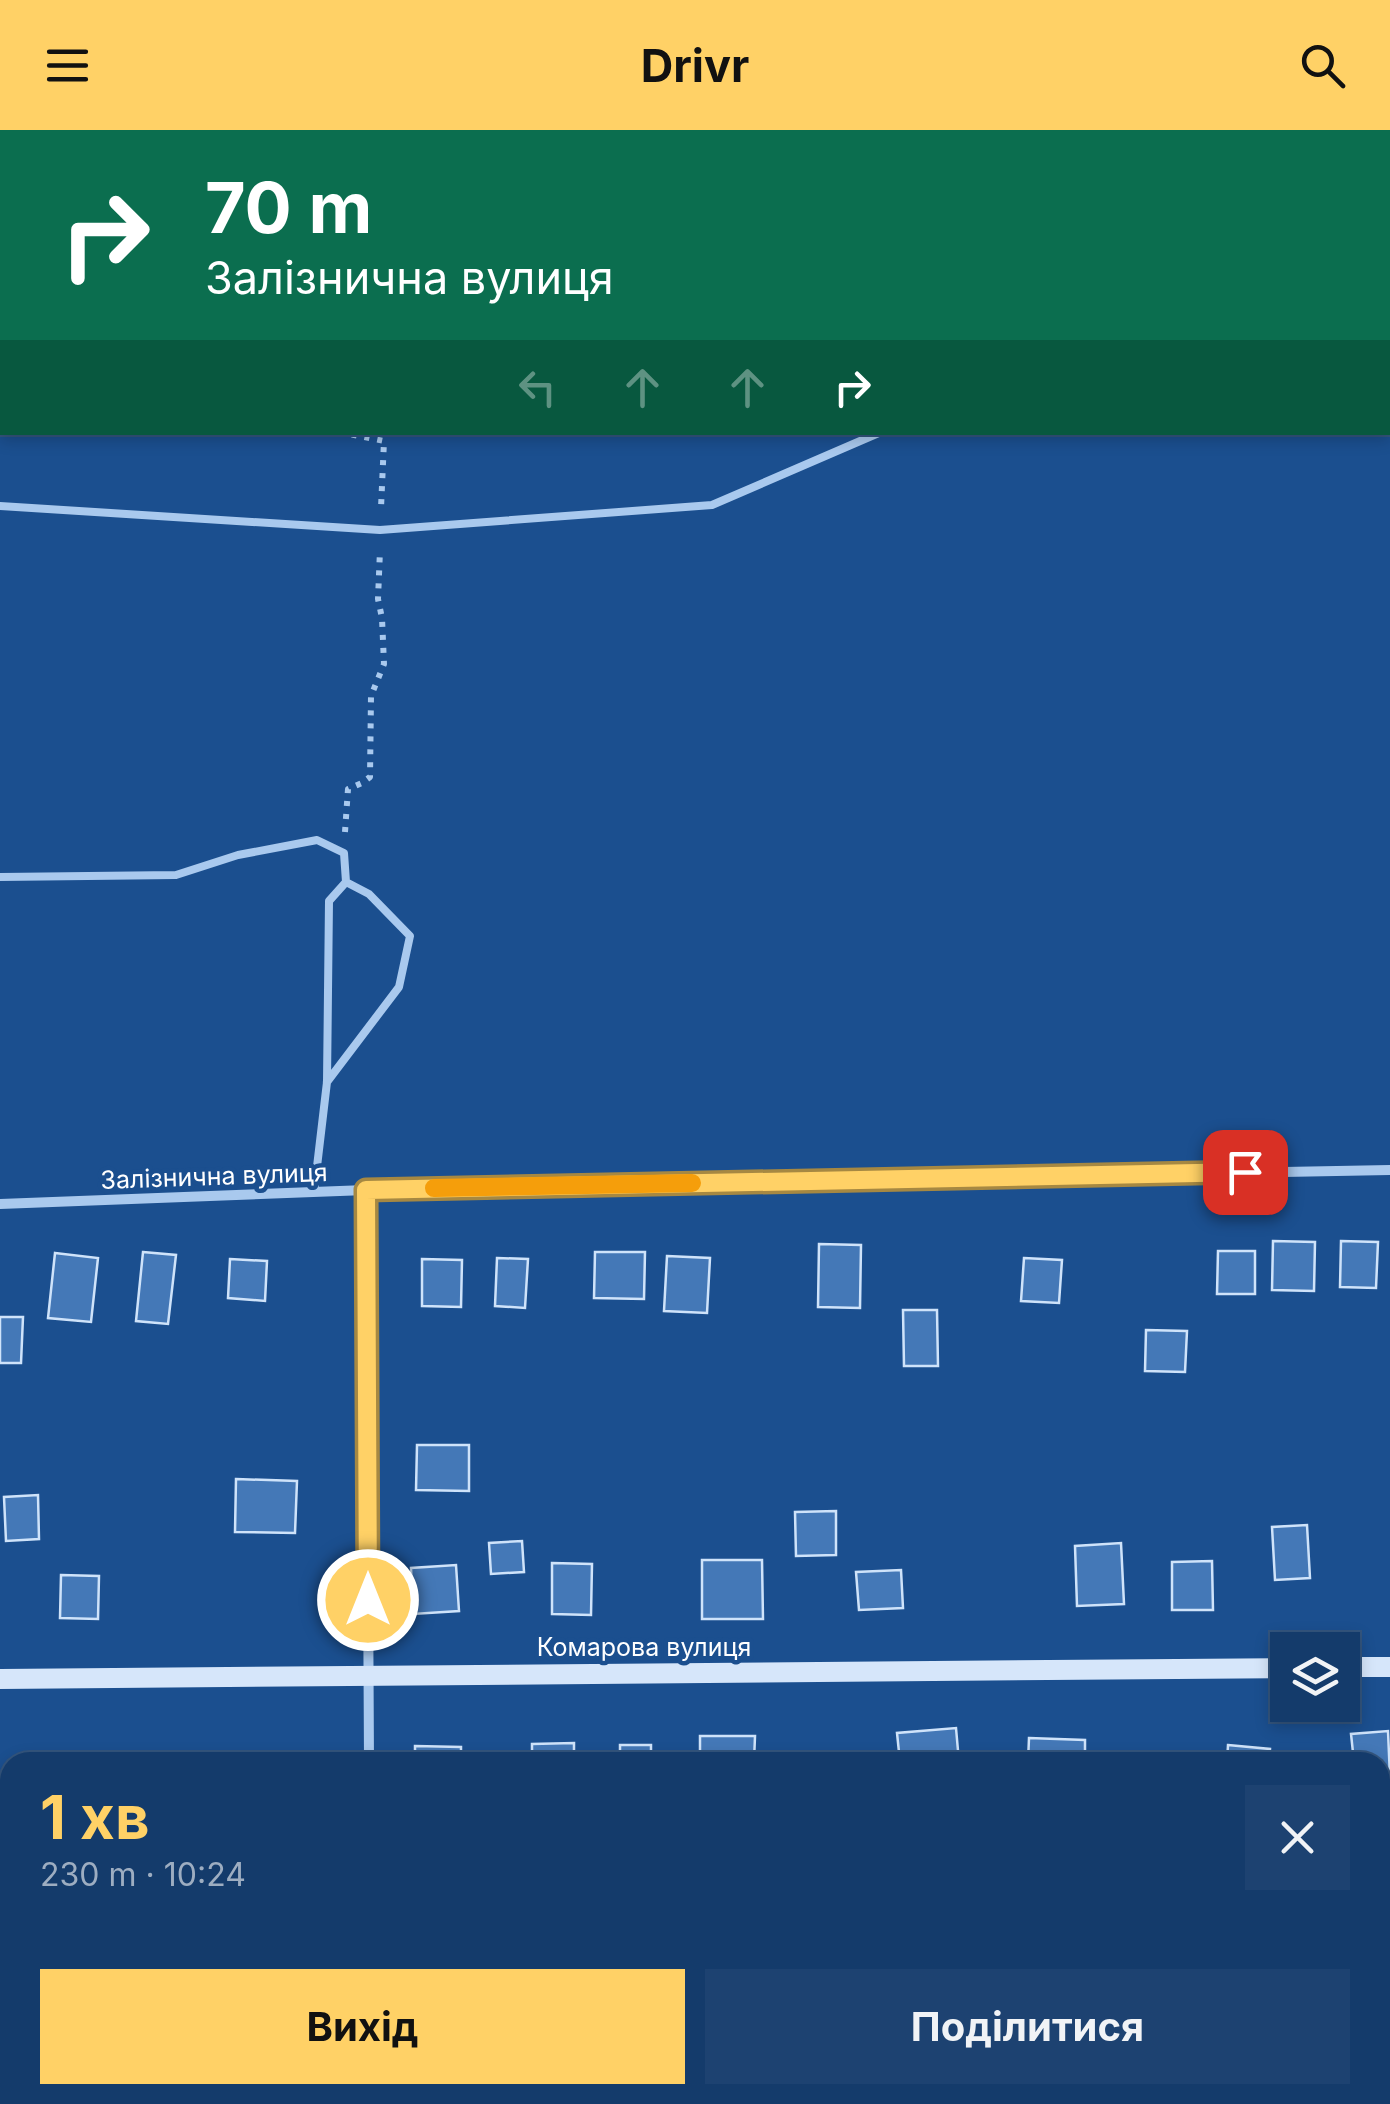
<!DOCTYPE html>
<html lang="uk">
<meta charset="utf-8">
<style>
:root{--surface:#143b6b;--page:#1d4271;--text:#f1f3f6;--muted:#9dadc1;--line:#33557e;--accent:#ffd166}
body{margin:0;font-family:Inter,sans-serif;background:var(--page);color:var(--text);height:100vh;display:flex;flex-direction:column;font-size:38px;white-space:nowrap}
*{box-sizing:border-box;margin:0}
p{font-size:32px;color:var(--muted)}
.icon{flex:none;width:55px;height:55px;fill:none;stroke:currentColor;stroke-width:2;stroke-linecap:round;stroke-linejoin:round}
.map{position:relative;flex:1;overflow:hidden}
.sheet{position:absolute;left:0px;top:1622px;width:1390px;height:352px;display:flex;flex-direction:column;background:var(--surface);border-radius:30px 30px 0 0;box-shadow:0 5px 15px #0003,0 0 0 2px var(--line)}
.sheet>*{flex:none}
.top-card{position:absolute;left:0px;top:0px;width:1390px;height:305px;box-shadow:0 5px 15px #0003,0 0 0 2px var(--line);background:#0b6e4f;color:#fff;overflow:hidden}
.buttons{position:absolute;left:1270px;top:1502px;display:grid;gap:20px}
.buttons a{display:grid;place-items:center;width:90px;height:90px;border-radius:0px;background:var(--surface);box-shadow:0 5px 15px #0003,0 0 0 2px var(--line);font-size:50px}
.pin{position:absolute;display:grid;place-items:center;width:85px;height:85px;color:#fff;margin:-42px;border-radius:20px;box-shadow:0 5px 15px #0006}
.me{position:absolute;width:110px;margin:-55px;rotate:0deg;stroke-linejoin:round;filter:drop-shadow(0 0 8px #0008)}
.turn{display:flex;align-items:center;gap:35px;height:210px;padding:0 40px;font-size:45px}
.turn .icon{width:130px;height:130px;stroke-width:2.5}
.turn b{display:block;font-size:70px;line-height:85px}
.lanes{display:flex;align-items:center;height:95px;padding:0 40px;background:#0003;justify-content:center;gap:50px;direction:ltr}
.lanes .off{opacity:.35}
.round{display:grid;place-items:center;flex:none;width:105px;height:105px;border-radius:0px;background:var(--page)}
.head{display:flex;align-items:center;justify-content:space-between;height:170px;padding:0 40px}
h1{font-size:60px;font-weight:700;line-height:75px;color:var(--accent)}
.button{display:flex;gap:20px;margin-top:auto;padding:20px 40px}
.button a{flex:1;height:115px;border-radius:0px;background:var(--accent);color:#111;font-size:40px;font-weight:700;line-height:115px;text-align:center}
.button a+a{background:var(--page);color:var(--text)}
header{display:flex;justify-content:space-between;align-items:center;height:130px;padding:0 40px;background:var(--accent);color:#111;font-size:45px;font-weight:700}
.map>svg:first-child{display:block}
.building{fill:#4478b7;stroke:#cfe3fa;stroke-width:2.5}
.lines{fill:none;stroke-linecap:round;stroke-linejoin:round}
.path{stroke:#a9c9ee;stroke-width:6;stroke-dasharray:5 8;stroke-linecap:butt}
.lane{stroke:#a9c9ee;stroke-width:8}
.street{stroke:#a9c9ee;stroke-width:10}
.secondary{stroke:#d6e6fa;stroke-width:20}
.route-casing{stroke:#a68842;stroke-width:25}
.route{stroke:#ffd166;stroke-width:18}
.slow{stroke:#f59e0b;stroke-width:18}
.labels{text-anchor:middle;dominant-baseline:central;stroke-width:9;stroke-linejoin:round;paint-order:stroke}
.street-label{font-size:25px;fill:#fff;stroke:#1b4f8f}
</style>
<header><svg class="icon" aria-label="menu" viewBox="0 0 24 24"><path d="M4 6h16M4 12h16M4 18h16"/></svg>Drivr<svg class="icon" aria-label="search" viewBox="0 0 24 24"><circle cx="10" cy="10" r="6"/><path d="M15 15l6 6"/></svg></header>
<div class="map">
<svg width="1390" height="1974" viewBox="0 0 1390 1974">
<rect width="100%" height="100%" fill="#1b4f8f"/>
<!-- building -->
<path class="building" d="M1388,13h2v38h-2z
M1273,1111l42,1 -1,49 -42,-1z
M1341,1111l37,1 -2,46 -36,-1z
M819,1114l42,1 -1,63 -42,-1z
M1218,1121h37v43h-38z
M143,1122l33,3 -8,69 -32,-3z
M595,1122h50l-1,47 -50,-1z
M55,1123l43,5 -7,64 -43,-4z
M667,1126l43,2 -3,55 -43,-2z
M497,1128l31,1 -3,49 -30,-2z
M1024,1128l38,2 -3,43 -38,-2z
M230,1129l37,2 -2,40 -37,-3z
M422,1129l40,1 -1,47 -39,-1z
M903,1180h34l1,56h-34z
M0,1187h23l-2,46h-21z
M1146,1200l41,1 -2,41 -40,-1z
M417,1315h52v46l-53,-1z
M236,1349l61,2 -2,52 -60,-1z
M38,1365l1,44 -33,2 -2,-44z
M836,1381v44l-40,1 -1,-44z
M1307,1395l3,53 -35,2 -3,-53z
M522,1411l2,31 -33,2 -2,-31z
M1121,1413l3,61 -47,2 -2,-60z
M702,1430h60l1,59h-61z
M1212,1431l1,49h-41v-48z
M552,1433l40,1 -1,51 -39,-1z
M456,1435l3,46 -46,3 -2,-46z
M901,1440l2,38 -44,2 -3,-38z
M61,1445l38,1 -1,43 -38,-1z
M956,1598l3,34h-59l-3,-29z
M1388,1601l2,47 -10,1v-17h-26l-3,-28z
M700,1606h55l-1,26h-54z
M1029,1608l56,2v22h-57z
M574,1613v19h-42v-18z
M620,1615h31v17h-31z
M1228,1615l42,4 -1,13h-42z
M415,1616l46,1v15h-46z
M290,1627l1,5h-53v-2z
M1380,1888h10v73h-10z
M117,1965h46v9h-47z
M234,1965h55l1,9h-55z
M415,1965h49v9h-50z
M535,1965h31v9h-31z
M600,1965h47v9h-47z
M726,1965h48v6l-48,3z
M799,1965h62v4l-61,3z
M1174,1965h43v8l-43,-1z"/>
<g class="lines">
<!-- path -->
<path class="path" d="M370,2l1,-2
M339,302l45,9 -3,67
M345,702l3,-43 14,-6 8,-6 1,-81 13,-32 -2,-46 -4,-19 2,-49"/>
<!-- lane -->
<path class="lane" d="M1139,2l1,-2
M1388,245l2,-1
M0,376l380,24 332,-25 169,-73
M0,747l176,-2 62,-20 79,-15 27,13 2,29
M314,1062l13,-110 2,-181 17,-19 23,12 41,42 -11,51 -72,95"/>
<!-- street -->
<path class="street" d="M366,1060l3,572
M0,1074l366,-14 1024,-20
M373,1965v9"/>
<!-- secondary -->
<path class="secondary" d="M1342,1537h48
M0,1549l1288,-11"/>
</g>
<g class="lines">
<!-- route casing -->
<g class="route-casing">
<path id="route" d="M368,1470l-2,-410 879,-18"/>
</g>
<!-- route -->
<use href="#route" class="route"/>
<!-- slow -->
<path class="slow" d="M434,1058l258,-5"/>
</g>
<g class="labels">
<!-- street labels -->
<g class="street-label">
<text transform="translate(214 1046) rotate(-2)">Залізнична вулиця</text>
<text x="644" y="1517">Комарова вулиця</text>
</g>
</g>
</svg>
<div class="buttons">
<a><svg class="icon" aria-label="layers" viewBox="0 0 24 24"><path d="M12 4l9 5-9 5-9-5zM3 14l9 5 9-5"/></svg></a>
</div>
<div class="pin" style="left:1245px;top:1042px;background:#d93025"><svg class="icon" aria-label="arrive" viewBox="0 0 24 24"><path d="M6 21V4h12l-3 4 3 4H6"/></svg></div>
<svg class="me" style="left:368px;top:1470px" viewBox="-20 -20 40 40"><circle r="17" fill="#ffd166" stroke="#fff" stroke-width="3"/><path d="M0-11L8 9 0 5-8 9z" fill="#fff"/></svg>
<div class="top-card">
<div class="turn"><svg class="icon" aria-label="right" viewBox="0 0 24 24"><path d="M7 20v-9h11M14 6l5 5-5 5"/></svg><div><b>70 m</b>Залізнична вулиця</div></div>
<div class="lanes"><svg class="icon off" aria-label="left" viewBox="0 0 24 24"><path d="M17 20v-9H6M10 6l-5 5 5 5"/></svg><svg class="icon off" aria-label="ahead" viewBox="0 0 24 24"><path d="M12 20V5M6 11l6-6 6 6"/></svg><svg class="icon off" aria-label="ahead" viewBox="0 0 24 24"><path d="M12 20V5M6 11l6-6 6 6"/></svg><svg class="icon" aria-label="right" viewBox="0 0 24 24"><path d="M7 20v-9h11M14 6l5 5-5 5"/></svg></div>
</div>
<section class="sheet">
<div class="head"><div><h1>1 хв</h1><p>230 m · 10:24</p></div><a class="round"><svg class="icon" aria-label="close" viewBox="0 0 24 24"><path d="M6 6l12 12M18 6L6 18"/></svg></a></div>
<div class="button"><a>Вихід</a><a>Поділитися</a></div>
</section>
</div>
